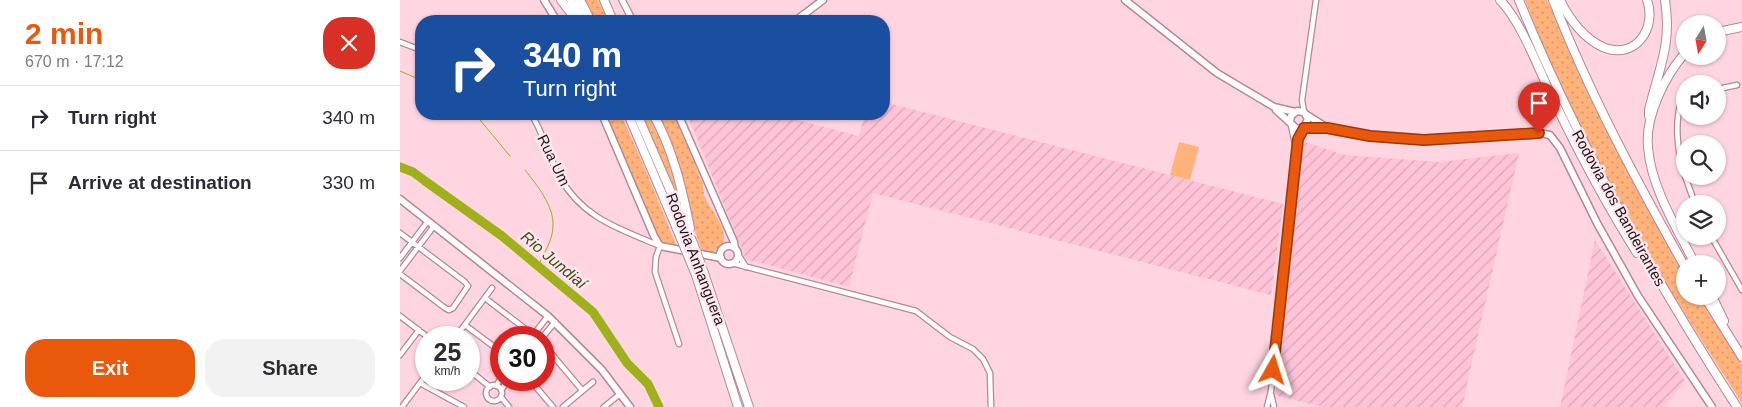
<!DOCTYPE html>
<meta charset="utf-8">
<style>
:root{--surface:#fff;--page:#f2f2f3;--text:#2b2b33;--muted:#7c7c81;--line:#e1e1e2;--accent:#ea580c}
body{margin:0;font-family:Arial,sans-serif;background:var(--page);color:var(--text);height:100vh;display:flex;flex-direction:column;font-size:19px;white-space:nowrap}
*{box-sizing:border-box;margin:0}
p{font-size:16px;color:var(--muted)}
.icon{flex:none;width:28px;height:28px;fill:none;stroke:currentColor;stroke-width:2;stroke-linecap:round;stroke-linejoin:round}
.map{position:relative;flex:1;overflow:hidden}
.panel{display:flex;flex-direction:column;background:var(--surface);width:400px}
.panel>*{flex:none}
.guide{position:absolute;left:15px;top:15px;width:475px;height:105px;border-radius:20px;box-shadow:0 1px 4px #0004;background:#1a4fa0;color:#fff;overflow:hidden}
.needle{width:32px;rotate:191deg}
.fabs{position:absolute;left:1276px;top:15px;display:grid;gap:10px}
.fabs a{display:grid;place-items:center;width:50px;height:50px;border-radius:50%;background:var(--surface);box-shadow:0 1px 4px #0004;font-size:25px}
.speed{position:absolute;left:15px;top:326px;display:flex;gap:10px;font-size:25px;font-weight:700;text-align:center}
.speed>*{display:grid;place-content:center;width:65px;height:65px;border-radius:50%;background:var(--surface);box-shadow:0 1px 4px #0004;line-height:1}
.speed small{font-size:12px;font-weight:400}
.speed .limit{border:8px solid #d22;background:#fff;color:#111}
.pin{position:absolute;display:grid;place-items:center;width:42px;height:42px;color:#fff;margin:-51px -21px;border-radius:50% 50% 50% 0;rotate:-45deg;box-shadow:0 0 5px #0007}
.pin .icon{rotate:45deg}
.me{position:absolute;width:55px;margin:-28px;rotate:6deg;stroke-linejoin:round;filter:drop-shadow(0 0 4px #0008)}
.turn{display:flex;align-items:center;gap:18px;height:105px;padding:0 25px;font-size:22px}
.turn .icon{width:65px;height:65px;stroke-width:2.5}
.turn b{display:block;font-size:35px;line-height:42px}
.round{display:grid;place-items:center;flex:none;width:52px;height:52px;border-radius:20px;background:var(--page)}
.headline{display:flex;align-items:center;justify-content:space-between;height:85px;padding:0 25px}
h1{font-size:30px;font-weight:600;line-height:38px;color:var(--accent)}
.button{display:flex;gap:10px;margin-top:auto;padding:10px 25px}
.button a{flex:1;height:58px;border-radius:20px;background:var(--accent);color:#fff;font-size:20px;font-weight:600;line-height:58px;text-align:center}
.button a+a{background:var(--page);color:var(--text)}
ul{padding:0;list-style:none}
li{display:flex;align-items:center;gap:15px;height:65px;padding:0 25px;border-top:1px solid var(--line)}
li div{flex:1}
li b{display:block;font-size:19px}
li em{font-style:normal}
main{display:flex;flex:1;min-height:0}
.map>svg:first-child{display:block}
.industrial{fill:url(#industrial-furrows)}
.grass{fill:url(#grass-dots)}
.pitch{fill:#ffb279}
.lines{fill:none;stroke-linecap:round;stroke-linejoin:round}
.stream{stroke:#9fb119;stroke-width:1}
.river{stroke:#9fb119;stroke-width:9}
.street-casing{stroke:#b68696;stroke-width:7}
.secondary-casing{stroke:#b68696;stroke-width:8}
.primary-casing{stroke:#b68696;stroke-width:9}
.highway-casing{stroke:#b68696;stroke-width:10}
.street{stroke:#fff;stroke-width:4.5}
.secondary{stroke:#fff;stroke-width:5.5}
.primary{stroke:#fff;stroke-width:6}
.highway{stroke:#fff;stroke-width:8}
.highway-bridge-casing{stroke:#b68696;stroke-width:10;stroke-linecap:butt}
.highway-bridge{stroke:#fff;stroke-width:8}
.route-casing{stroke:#983908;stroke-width:12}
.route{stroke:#ea580c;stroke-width:9}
.labels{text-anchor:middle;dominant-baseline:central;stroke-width:5;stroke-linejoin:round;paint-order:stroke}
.street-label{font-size:15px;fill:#241219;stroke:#fee8ef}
.water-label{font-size:16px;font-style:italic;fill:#444c16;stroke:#fee8ef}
</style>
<main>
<section class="panel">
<div class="headline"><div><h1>2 min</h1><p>670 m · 17:12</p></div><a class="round" style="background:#d93025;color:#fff"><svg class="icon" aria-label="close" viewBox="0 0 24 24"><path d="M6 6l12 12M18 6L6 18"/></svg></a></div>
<ul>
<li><svg class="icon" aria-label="right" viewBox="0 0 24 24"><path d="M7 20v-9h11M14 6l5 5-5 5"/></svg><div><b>Turn right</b></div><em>340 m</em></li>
<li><svg class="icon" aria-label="arrive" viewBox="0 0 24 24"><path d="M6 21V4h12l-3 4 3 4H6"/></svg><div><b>Arrive at destination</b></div><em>330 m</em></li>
</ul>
<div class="button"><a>Exit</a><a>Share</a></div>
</section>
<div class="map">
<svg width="1342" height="407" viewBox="0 0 1342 407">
<defs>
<pattern id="industrial-furrows" width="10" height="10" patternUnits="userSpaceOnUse" patternTransform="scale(1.25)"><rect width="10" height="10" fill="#ffc3d7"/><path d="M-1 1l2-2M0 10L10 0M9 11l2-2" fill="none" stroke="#daa6b8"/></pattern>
<pattern id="grass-dots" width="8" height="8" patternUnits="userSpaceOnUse" patternTransform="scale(1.25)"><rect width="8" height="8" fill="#ffb279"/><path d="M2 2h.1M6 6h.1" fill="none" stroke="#da9868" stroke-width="1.8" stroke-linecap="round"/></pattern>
</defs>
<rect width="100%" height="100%" fill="#ffd5e2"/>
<!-- industrial -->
<path class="industrial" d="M484,102l399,102 -12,91 -398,-102 -24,94 -103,-28 -59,-145h44l4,6 2,-6h37l85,22 6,-22h19z
M902,141l42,14 95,7 80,-9 -57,254h-140l-47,-12z
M1195,240l90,141 -21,26h-104z"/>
<!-- grass -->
<path class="grass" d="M185,0h13l10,21h-12z
M1125,0h22l49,107 64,123 25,42v24h14l43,68v39c-63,-97 -126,-196 -175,-302 -15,-33 -29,-67 -42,-101z
M210,114h11l26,59 30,74 -14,-5 -5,-5 -48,-113z
M242,114h8c12,27 22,54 30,83l-1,1z
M258,114h16l29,70c0,6 1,13 5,19 6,11 23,30 13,43 -5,6 -10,8 -18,8l-12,-34 -19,-73z"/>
<!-- pitch -->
<path class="pitch" d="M779,142l20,5 -9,33 -20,-5z"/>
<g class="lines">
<!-- stream -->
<path class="stream" d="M0,71l21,9
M75,114l35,42
M125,170c12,15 29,36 28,56 0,13 -9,28 -15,40"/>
<!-- river -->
<path class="river" d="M0,167l13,5 12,9 77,55 91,76 34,51 21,21 11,23"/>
<!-- street casing -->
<g class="street-casing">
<path id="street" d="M0,42l21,8
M1318,89l19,-4
M1285,97l-3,1c-8,24 -5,53 3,77
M904,112l-2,-12 14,-100
M131,114c13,19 17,43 29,63 22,41 60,52 100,69l-4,11 -1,15 24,72
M891,125l5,24
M1285,176l10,28
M0,233l65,49 3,4 -15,22 -4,2 -4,-2 -45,-34
M1311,236l31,54
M338,254l8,13
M0,258l28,-37
M332,263l184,48 34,26 23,12 10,10 7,14 1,34
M0,271l34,-45
M85,298l52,40
M0,316l29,22
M65,325l36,27
M55,338l37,-50
M131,338l17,-22
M142,338l13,-16
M144,345l38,45
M0,355l19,-25
M69,370l21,17
M130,380l23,27
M20,383l44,24
M86 393a8 8 0 1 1 16 0a8 8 0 1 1-16 0Z
M96,386l5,-8
M101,390l8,-10
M871,394l3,13
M101,397l8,10
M2,407l24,-32
M163,407l30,-25
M204,407l16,-13
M867,407l4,-16 27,-252 5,-11"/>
</g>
<!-- secondary casing -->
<g class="secondary-casing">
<path id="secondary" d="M222,0l11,21"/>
</g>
<!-- primary casing -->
<g class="primary-casing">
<path id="primary" d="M144,0l13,21
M725,0l92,73 57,34 21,5
M395,21l28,-21
M876,110l21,19 7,-2 4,-8 -4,-7 -7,-1 -6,5 -1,6
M202,114l52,122 6,10 61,12
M278,114l56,128 1,6
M907,115l19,12
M904,127l23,1 43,8 54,4 115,-7 11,2 10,13 37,75 41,73 74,111
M0,199l148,117 54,54 28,37
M320 255a9 9 0 1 1 18 0a9 9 0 1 1-18 0Z"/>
</g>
<!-- highway casing -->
<g class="highway-casing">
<path id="highway" d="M161,0l16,21
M171,0l11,21
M180,0l11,21
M204,0l9,21
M1100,0c23,24 39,71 54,101 25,52 52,103 83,152
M1119,0c58,143 134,277 218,407
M1153,0c36,93 83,180 132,267
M1160,0c9,19 25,40 45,48 31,11 52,-20 42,-48
M1318,32l24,-5
M1285,53c-20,23 -40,63 -37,94 3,41 29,81 47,117
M228,114l49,115
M237,114l56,129
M253,114c20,35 29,75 37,114
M1249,116v-6c10,-42 23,-65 16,-110
M304,273l45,134
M296,275l42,132
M1304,296l38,61
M1312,296l12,25"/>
</g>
<!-- street -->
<use href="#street" class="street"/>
<!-- secondary -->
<use href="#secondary" class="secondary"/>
<!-- primary -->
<use href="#primary" class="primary"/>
<!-- highway -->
<use href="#highway" class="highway"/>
<!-- highway-bridge casing -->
<g class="highway-bridge-casing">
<path id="highway-bridge" d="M277,229l19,46
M293,243l11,30"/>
</g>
<!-- highway-bridge -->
<use href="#highway-bridge" class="highway-bridge"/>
</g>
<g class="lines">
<!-- route casing -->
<g class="route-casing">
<path id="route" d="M873,370l25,-231 6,-11h23l43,8 54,4 115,-7"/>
</g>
<!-- route -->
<use href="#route" class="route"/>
</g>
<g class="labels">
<!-- street labels -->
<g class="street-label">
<text transform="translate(154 160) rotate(64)">Rua Um</text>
<text transform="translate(1219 208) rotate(61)">Rodovia dos Bandeirantes</text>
<text transform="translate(296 259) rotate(69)">Rodovia Anhanguera</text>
</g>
<!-- water labels -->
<g class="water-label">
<text transform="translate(154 260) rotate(40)">Rio Jundiaí</text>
</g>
</g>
</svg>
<div class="fabs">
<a><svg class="needle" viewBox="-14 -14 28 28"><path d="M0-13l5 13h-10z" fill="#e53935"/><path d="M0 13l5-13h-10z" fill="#7c7c81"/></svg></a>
<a><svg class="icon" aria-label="sound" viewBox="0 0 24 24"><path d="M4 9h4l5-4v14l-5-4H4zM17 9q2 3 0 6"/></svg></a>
<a><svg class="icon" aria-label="search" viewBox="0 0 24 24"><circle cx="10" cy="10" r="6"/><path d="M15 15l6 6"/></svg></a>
<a><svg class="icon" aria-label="layers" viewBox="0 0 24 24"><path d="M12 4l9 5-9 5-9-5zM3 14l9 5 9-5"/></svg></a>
<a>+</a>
</div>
<div class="speed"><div>25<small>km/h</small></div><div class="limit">30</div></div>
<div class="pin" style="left:1139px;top:133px;background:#d93025"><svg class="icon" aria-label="arrive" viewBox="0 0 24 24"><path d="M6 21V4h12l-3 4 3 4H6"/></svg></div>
<svg class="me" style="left:873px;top:370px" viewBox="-20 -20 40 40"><path d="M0-17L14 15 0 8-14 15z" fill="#ea580c" stroke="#fff" stroke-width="4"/></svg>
<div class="guide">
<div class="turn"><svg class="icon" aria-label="right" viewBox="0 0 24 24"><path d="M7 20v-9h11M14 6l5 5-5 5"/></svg><div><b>340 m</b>Turn right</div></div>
</div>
</div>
</main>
